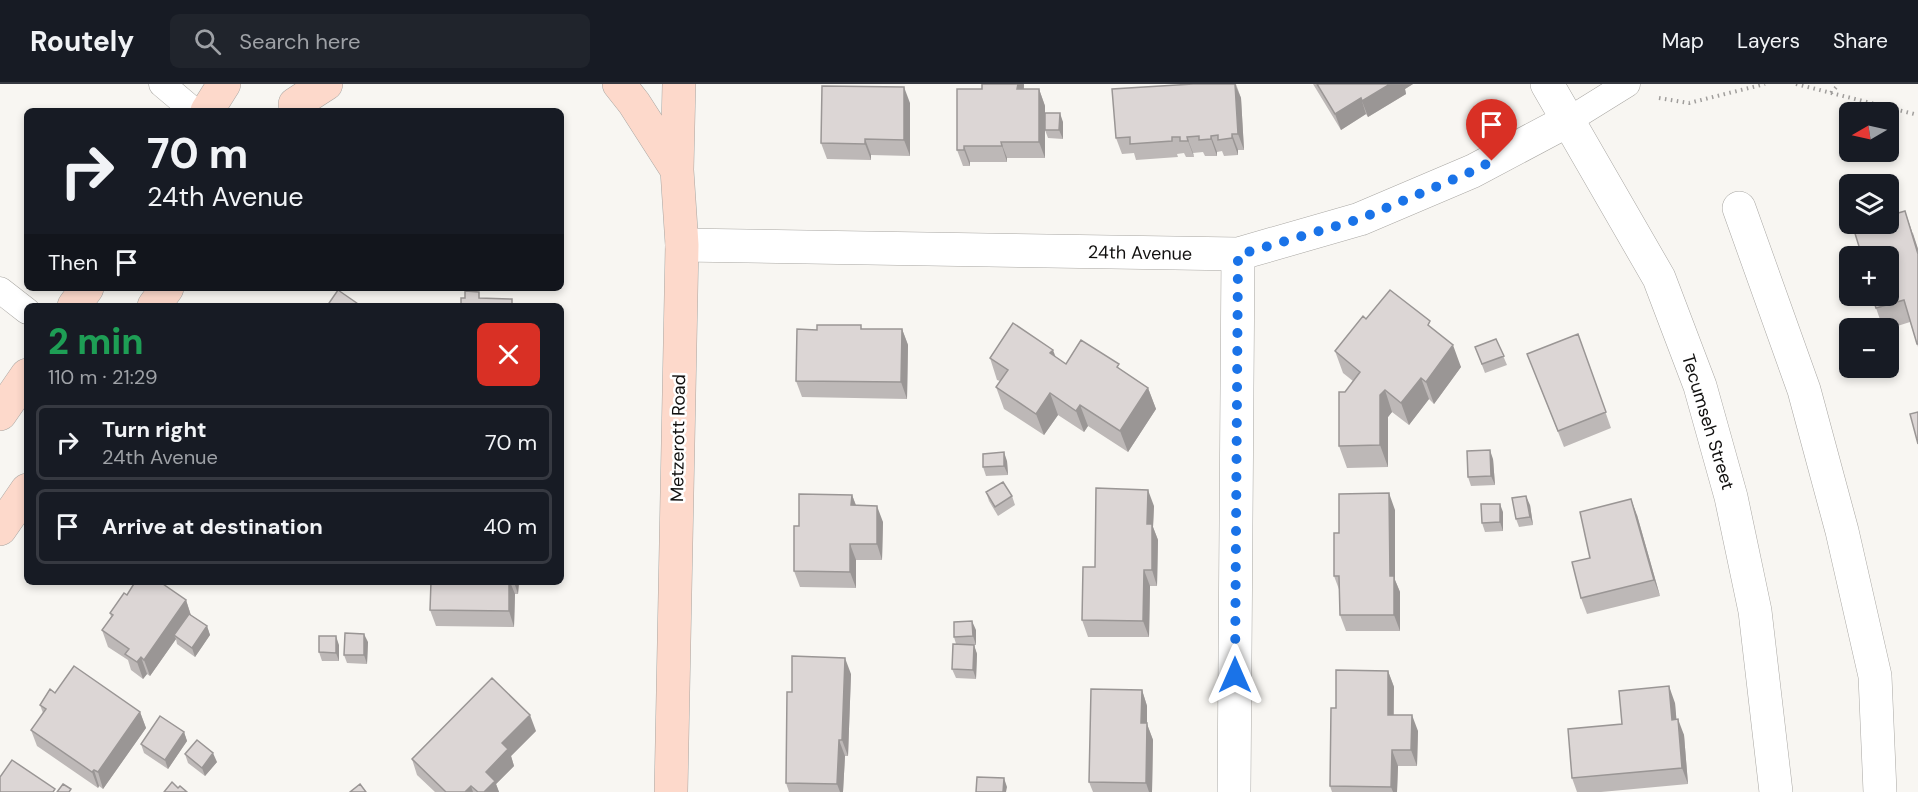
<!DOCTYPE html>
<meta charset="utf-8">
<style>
:root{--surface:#171b24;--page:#20242c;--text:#f1f3f6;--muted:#9ea1a6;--line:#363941}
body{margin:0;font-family:"DM Sans",sans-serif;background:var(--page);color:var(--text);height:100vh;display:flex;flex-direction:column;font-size:22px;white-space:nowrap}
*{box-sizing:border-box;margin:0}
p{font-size:20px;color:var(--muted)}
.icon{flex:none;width:33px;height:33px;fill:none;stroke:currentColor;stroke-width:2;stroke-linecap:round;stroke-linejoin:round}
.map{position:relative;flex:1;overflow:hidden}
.side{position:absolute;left:24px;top:219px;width:540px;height:282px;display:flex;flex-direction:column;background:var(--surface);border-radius:9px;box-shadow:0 3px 9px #0003}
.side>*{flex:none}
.hud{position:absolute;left:24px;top:24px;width:540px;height:183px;border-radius:9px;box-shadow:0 3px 9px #0003;background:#171b24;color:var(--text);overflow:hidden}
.needle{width:39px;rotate:261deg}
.fabs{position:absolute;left:1839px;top:18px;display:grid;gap:12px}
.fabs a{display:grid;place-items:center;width:60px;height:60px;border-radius:9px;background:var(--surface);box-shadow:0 3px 9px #0003;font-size:30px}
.pin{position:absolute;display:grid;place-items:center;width:51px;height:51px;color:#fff;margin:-62px -26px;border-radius:50% 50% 50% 0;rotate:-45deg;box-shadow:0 0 6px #0007}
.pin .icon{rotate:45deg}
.me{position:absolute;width:66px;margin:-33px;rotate:0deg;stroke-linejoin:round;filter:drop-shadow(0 0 4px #0008)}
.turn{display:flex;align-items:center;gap:21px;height:126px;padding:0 24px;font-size:27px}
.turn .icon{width:78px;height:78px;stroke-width:2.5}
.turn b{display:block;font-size:42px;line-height:51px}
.then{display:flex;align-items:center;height:57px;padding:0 24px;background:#0003;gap:12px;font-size:22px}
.round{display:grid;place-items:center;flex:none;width:63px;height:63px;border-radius:9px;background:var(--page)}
.overview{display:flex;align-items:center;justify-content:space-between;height:102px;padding:0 24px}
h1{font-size:36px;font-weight:800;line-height:45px;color:#1e9e55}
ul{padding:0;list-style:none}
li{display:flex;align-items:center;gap:18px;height:75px;margin:0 12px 9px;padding:0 12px;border:3px solid var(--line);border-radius:9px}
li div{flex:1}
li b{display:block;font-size:22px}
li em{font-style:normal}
header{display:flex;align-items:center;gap:36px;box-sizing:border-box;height:84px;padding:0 30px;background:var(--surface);border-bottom:2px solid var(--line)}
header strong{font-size:28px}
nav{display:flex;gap:33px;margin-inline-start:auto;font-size:21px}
.search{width:420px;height:54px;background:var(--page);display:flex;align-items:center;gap:15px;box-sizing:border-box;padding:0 21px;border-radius:9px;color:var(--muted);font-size:22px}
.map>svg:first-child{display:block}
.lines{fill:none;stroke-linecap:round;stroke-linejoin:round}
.lane-casing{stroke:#a9a7a3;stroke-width:27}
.street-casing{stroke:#a9a7a3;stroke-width:34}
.secondary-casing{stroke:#a9a7a3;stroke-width:34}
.path{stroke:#a09e9c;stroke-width:4;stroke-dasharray:1.5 4.5;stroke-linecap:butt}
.lane{stroke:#fff;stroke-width:26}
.street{stroke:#fff;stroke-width:33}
.secondary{stroke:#fdd9cb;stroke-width:33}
.wall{fill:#bdb8b7}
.shaded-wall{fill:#9a9695}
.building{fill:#dcd6d5;stroke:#9a9695;stroke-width:1.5}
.route{stroke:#1a73e8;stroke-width:10;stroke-dasharray:0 18}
.labels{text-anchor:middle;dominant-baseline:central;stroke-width:5;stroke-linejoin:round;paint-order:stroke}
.street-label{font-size:18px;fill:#11100f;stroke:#fff}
</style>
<header>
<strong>Routely</strong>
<div class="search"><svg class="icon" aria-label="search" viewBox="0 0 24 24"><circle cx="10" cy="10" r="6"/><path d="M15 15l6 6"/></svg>Search here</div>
<nav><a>Map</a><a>Layers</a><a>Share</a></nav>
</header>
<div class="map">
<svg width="1918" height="708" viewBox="0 0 1918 708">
<rect width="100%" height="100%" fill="#f8f6f2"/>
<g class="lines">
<!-- lane casing -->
<g class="lane-casing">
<path id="lane" d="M162,0l32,27
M1569,36l58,-36
M0,206l27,21"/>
</g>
<!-- street casing -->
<g class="street-casing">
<path id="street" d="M1547,0l112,194 41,108 31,111 24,114 21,181
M1739,124l65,182 38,141 33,145 5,116
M682,161l556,9 122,-35 113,-48 96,-51
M1234,708l4,-538"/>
</g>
<!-- secondary casing -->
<g class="secondary-casing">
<path id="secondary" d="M619,0l15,19 43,67
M295,20l31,-20
M207,27l17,-27
M74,222l13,-18
M154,222l13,-18
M0,330l27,-39
M0,445l27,-39
M671,708l11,-547 -5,-75 2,-86"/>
</g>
<!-- path -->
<path class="path" d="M1796,0l122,31
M1831,9l8,-9
M1659,14l30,5 76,-19"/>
<!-- lane -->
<use href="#lane" class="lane"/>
<!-- street -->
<use href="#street" class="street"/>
<!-- secondary -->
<use href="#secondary" class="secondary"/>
</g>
<!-- wall -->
<path class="wall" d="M982,0h42v5h15l6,17v7l18,9v17l-15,-1 -3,-8v28h-38v4h-37v4h-7l-6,-16 25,-61z
M1193,0h43l5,14 3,52h-6v5l-14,1 -2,-5 -5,1v4h-12l-2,-4 -10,1 1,4h-8l-2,-4 -7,1 1,3 -42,3 -2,-7 -12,1 -6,-16z
M1313,0h100l-8,5 1,5 -38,23 -2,-3 -25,16z
M910,19v53l-39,-1v5l-44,-1 -6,-16z
M1913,149l5,16v98l-8,-25 -22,7 -5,-1 -7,-20z
M1366,235l67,10 28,38 -27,37 -5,-5 -20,26 -17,-13 -4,5v50l-41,1 -8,-22 6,-54 8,-11 -10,-8 -8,-22z
M862,245h40l6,16 -1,54 -105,-2 -6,-16 21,-51z
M1578,250l33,94 -47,19 -37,-93z
M1496,255l11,26 -22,8 -10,-26z
M1056,273l10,7 54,5 28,19 8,21 -28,43 -40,-26 -4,6 -26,-17 -14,20 -40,-26 -8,-22 4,-6 -3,-1 -7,-22z
M1493,375l2,26 -24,1 -3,-9z
M1007,377l1,14 -22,1 -3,-9z
M986,408l26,4 3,9 -17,11 -9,-15z
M852,411l4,10 27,17 -1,38h-26v28l-56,-1 -6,-16 5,-45z
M1530,421l3,20 -14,2 -3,-8z
M1154,422l-1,21 5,13 -1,46h-7l-1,51h-61l-6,-17 13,-53z
M1395,426v70l5,12v39h-54l-6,-16v-23l-6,-16 5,-43z
M1503,428v19l-18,1 -3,-9z
M1637,431l23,81 -73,18 -6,-16 9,-40z
M431,498h88l-1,12h-3l-1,33 -78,-1 -6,-16z
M127,511l59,5 5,15 16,11 3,9 -15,22 -18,-13 -1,-5 -26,37 -3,-2 -4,5 -12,-9 -3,-10 -20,-13 -6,-17 9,-13 -1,-4z
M976,546v15h-2l3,9 -1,25 -20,-1 -4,-9 4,-25 -2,-7z
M368,558l-1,22 -20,-1 -3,-8z
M339,561v16h-17l-3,-9z
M1388,587l6,16v28l24,16 -1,35h-19l-1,26h-65l-2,-6 6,-78z
M851,590l-3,82h-3l-2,36h-54l-3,-9 6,-91z
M1142,606l5,16v18l6,16 -1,52h-59l-4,-10z
M55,609l85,19 6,16 -43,61 -4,-3 -1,2 -61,-42 -6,-16 12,-17 -3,-8z
M1675,619l1,17 8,15 4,49 -87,8h-24l-5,-14 50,-54z
M536,647l-25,25 3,10 -18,18 3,8h-64l-18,-17 -5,-16z
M184,648l3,9 -19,28 -24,-16 -3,-9z
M185,670l32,8 -12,14 -17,-13z"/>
<!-- shaded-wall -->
<path class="shaded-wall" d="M1018,0h6l-1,21 -6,-16z
M1235,0l6,14 3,52 -6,-16z
M1390,0h23l-8,5 1,5 -38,23 -6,-16z
M904,3l6,16v53l-6,-16z
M1039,5l6,17v52l-6,-16z
M1361,14l5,16 -25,16 -6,-16z
M1060,29l3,9v17l-4,-9z
M1232,50l6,16v5l-6,-17z
M1211,52l6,16v4l-6,-17z
M1187,53l6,16 1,4 -6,-16z
M865,55l6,16v5l-6,-16z
M1001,58l6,16v4l-5,-16z
M964,62l6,16v4l-6,-16z
M1905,127l13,38v5z
M902,245l6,16 -1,54 -6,-17z
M1453,261l8,22 -27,37 -8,-22z
M1053,266l8,21 -11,-18z
M1421,294l8,21 -20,26 -8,-22z
M1148,304l8,21 -28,43 -8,-21z
M1385,306l7,22 -4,5v50l-8,-22v-50z
M1050,309l8,22 -14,20 -8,-21z
M1080,321l8,21 -4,6 -8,-21z
M1490,366l3,9 2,26 -4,-9z
M1004,368l3,9 1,14 -4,-9z
M1148,406l6,16 -1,21 5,13 -1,46 -5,-16 -5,-46z
M1389,409l6,17v70l5,12v39l-6,-16 -4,-39z
M852,411l6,16 -7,-6z
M1526,412l4,9 3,20 -3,-8z
M1631,415l6,16 23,81 -6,-16z
M1500,420l3,8v19l-3,-9z
M877,422l6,16 -1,38 -5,-16z
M850,460l6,16v28l-6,-16z
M1144,486l6,16 -1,51 -6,-16z
M509,498h1l5,12 -1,33 -5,-16z
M514,498h5l-1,12z
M186,516l5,16 -17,19 2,4 -26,37 -6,-16z
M972,537l4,9v15l-3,-9z
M207,542l3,9 -15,22 -3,-9z
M364,550l4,8 -1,22 -3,-9z
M336,552l3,9v16l-3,-8z
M974,561l3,9 -1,25 -3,-9z
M141,573l6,17 -4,5 -6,-17z
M845,574l6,16 -3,82 -6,-16z
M1388,587l6,16 -1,44 -5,-16z
M1669,602l6,17 3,33 -6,-16z
M1142,606l5,16v18l6,16 -1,52h-3l-3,-9 -5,-60z
M140,628l6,16 -43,61 -5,-17z
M530,631l6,16 -25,25 3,10 -18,18 3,8h-15l2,-20 16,-29z
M1412,631l6,16 -1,35 -6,-16z
M1678,635l6,16 4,49 -6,-16z
M184,648l3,9 -19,28 -3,-9z
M839,656l6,16 -2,36h-3l-3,-8z
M1392,666l6,16 -1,26h-4l-2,-5z
M213,669l4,9 -12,14 -3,-8z
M94,686l5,16 -1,2 -6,-16z
M1004,694l3,9 -1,5h-3z
M471,702l2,6h-8z"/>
<!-- building -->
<path class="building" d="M982,0h36l-1,5h22v53h-38l1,4h-38v4h-7v-61h25z
M1193,0h42l3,50h-6v4l-14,2v-5l-7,1v3l-12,1v-4l-12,1 1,4h-8v-4h-8v4l-42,3v-7l-14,1 -4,-49z
M1317,0h73l-28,17 -1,-3 -26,16z
M822,2l82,1v53l-39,-1v5l-44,-1z
M1045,29h15l-1,17h-14z
M1905,127l13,43v90h-1l-13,-44 -28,8 -4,-12h16v-40h-26l-9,-29 11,-3h24v-8z
M338,206l23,16h-34z
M1390,206l40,31 -2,4 25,20 -27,37 -5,-4 -20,25 -16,-13 -5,5v50l-41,1v-54h6l15,-20 -25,-21 28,-35 3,3z
M465,207l14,1v6l33,1v7h-51v-8h4z
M1013,239l40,27 -3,3 16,11 15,-24 38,24 -2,3 31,21 -28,43 -40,-26 -4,6 -26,-18 -14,21 -40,-27 12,-17 -18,-12z
M817,241h44v4h41l-1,53 -105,-1 1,-52 20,1z
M1578,250l28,78 -48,19 -31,-77z
M1496,255l8,17 -22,8 -7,-17z
M1918,328v32l-8,-30z
M1490,366l1,26 -23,1 -1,-26z
M1004,368v14l-21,1v-13z
M1003,398l9,14 -17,11 -9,-15z
M1096,404l52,2 -1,34h5v46h-8l-1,51 -61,-1 1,-53h12z
M1389,409l1,83h4v39h-54l-1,-39h-5v-43h5v-39z
M799,410l53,1 -1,10 26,1v38h-27v28l-56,-1v-45h5z
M1526,412l4,21 -14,2 -4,-21z
M1631,415l23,81 -73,18 -9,-36 18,-4 -10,-46z
M1481,420h19v18l-18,1z
M135,498h25l26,18 -42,60 -3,-3 -4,5 -12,-8 4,-5 -27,-19 11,-15 -3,-2 14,-20 3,2z
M431,498h78v29l-79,-1z
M189,530l18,12 -15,22 -18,-13z
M972,537l1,15 -19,1v-15z
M345,549l19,1v21h-20z
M319,552h17v17l-17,-1z
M953,560l21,1 -1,25 -21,-1z
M792,572l53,2 -3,82h-3l-2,44 -51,-1 1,-91h5z
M74,582l66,46 -42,60 -4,-2 -2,2 -61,-42 15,-21 -6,-4 10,-16 5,4z
M1336,586l52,1v44h24l-1,35h-19l-1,37 -61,-1 1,-78h5z
M492,594l38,37 -28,28 6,6 -22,23 9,9 -11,11h-6l-7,-6 -6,6h-19l-34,-33z
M1669,602l3,34 6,-1 4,49 -110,10 -4,-49 54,-5 -3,-33z
M1091,605l51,1 -1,33h6l-1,60 -57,-1z
M160,632l24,16 -19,28 -24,-16z
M197,656l16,13 -11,15 -17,-14z
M12,676l43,29 -2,3h-53v-15z
M977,693l27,1 -1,14h-27z
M172,698l6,6 2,-2 7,6h-23z
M63,700l8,5 -2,3h-12z
M360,700l6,8h-16z"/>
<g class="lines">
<!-- route -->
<path class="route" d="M1235,591l3,-420 122,-36 113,-48 19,-10"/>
</g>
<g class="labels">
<!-- street labels -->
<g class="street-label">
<text transform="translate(1140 169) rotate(1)">24th Avenue</text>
<text transform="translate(1708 338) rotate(73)">Tecumseh Street</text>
<text transform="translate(678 354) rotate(-89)">Metzerott Road</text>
</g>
</g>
</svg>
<div class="fabs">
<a><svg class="needle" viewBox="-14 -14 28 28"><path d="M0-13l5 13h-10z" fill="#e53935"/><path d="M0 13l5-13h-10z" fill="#9ea1a6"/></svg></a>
<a><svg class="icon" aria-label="layers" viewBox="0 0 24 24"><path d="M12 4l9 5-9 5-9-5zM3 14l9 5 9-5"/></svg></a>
<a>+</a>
<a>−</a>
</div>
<div class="pin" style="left:1492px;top:77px;background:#d93025"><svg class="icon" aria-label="arrive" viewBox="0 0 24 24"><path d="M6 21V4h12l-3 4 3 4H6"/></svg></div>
<svg class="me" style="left:1235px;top:591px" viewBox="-20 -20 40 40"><path d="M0-17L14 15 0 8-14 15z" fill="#1a73e8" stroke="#fff" stroke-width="4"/></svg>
<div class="hud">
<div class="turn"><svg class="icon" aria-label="right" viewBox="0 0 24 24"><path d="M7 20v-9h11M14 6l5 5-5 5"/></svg><div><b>70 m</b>24th Avenue</div></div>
<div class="then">Then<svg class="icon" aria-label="arrive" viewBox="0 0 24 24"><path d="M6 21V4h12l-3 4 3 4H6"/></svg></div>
</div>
<section class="side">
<div class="overview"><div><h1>2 min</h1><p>110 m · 21:29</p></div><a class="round" style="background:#d93025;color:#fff"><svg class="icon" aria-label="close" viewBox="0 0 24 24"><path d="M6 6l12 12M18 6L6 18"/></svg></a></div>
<ul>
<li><svg class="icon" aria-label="right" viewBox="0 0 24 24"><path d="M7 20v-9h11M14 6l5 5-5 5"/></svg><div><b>Turn right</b><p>24th Avenue</p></div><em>70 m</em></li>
<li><svg class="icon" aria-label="arrive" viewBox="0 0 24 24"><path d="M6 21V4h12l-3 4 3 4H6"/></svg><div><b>Arrive at destination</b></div><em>40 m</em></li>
</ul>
</section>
</div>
